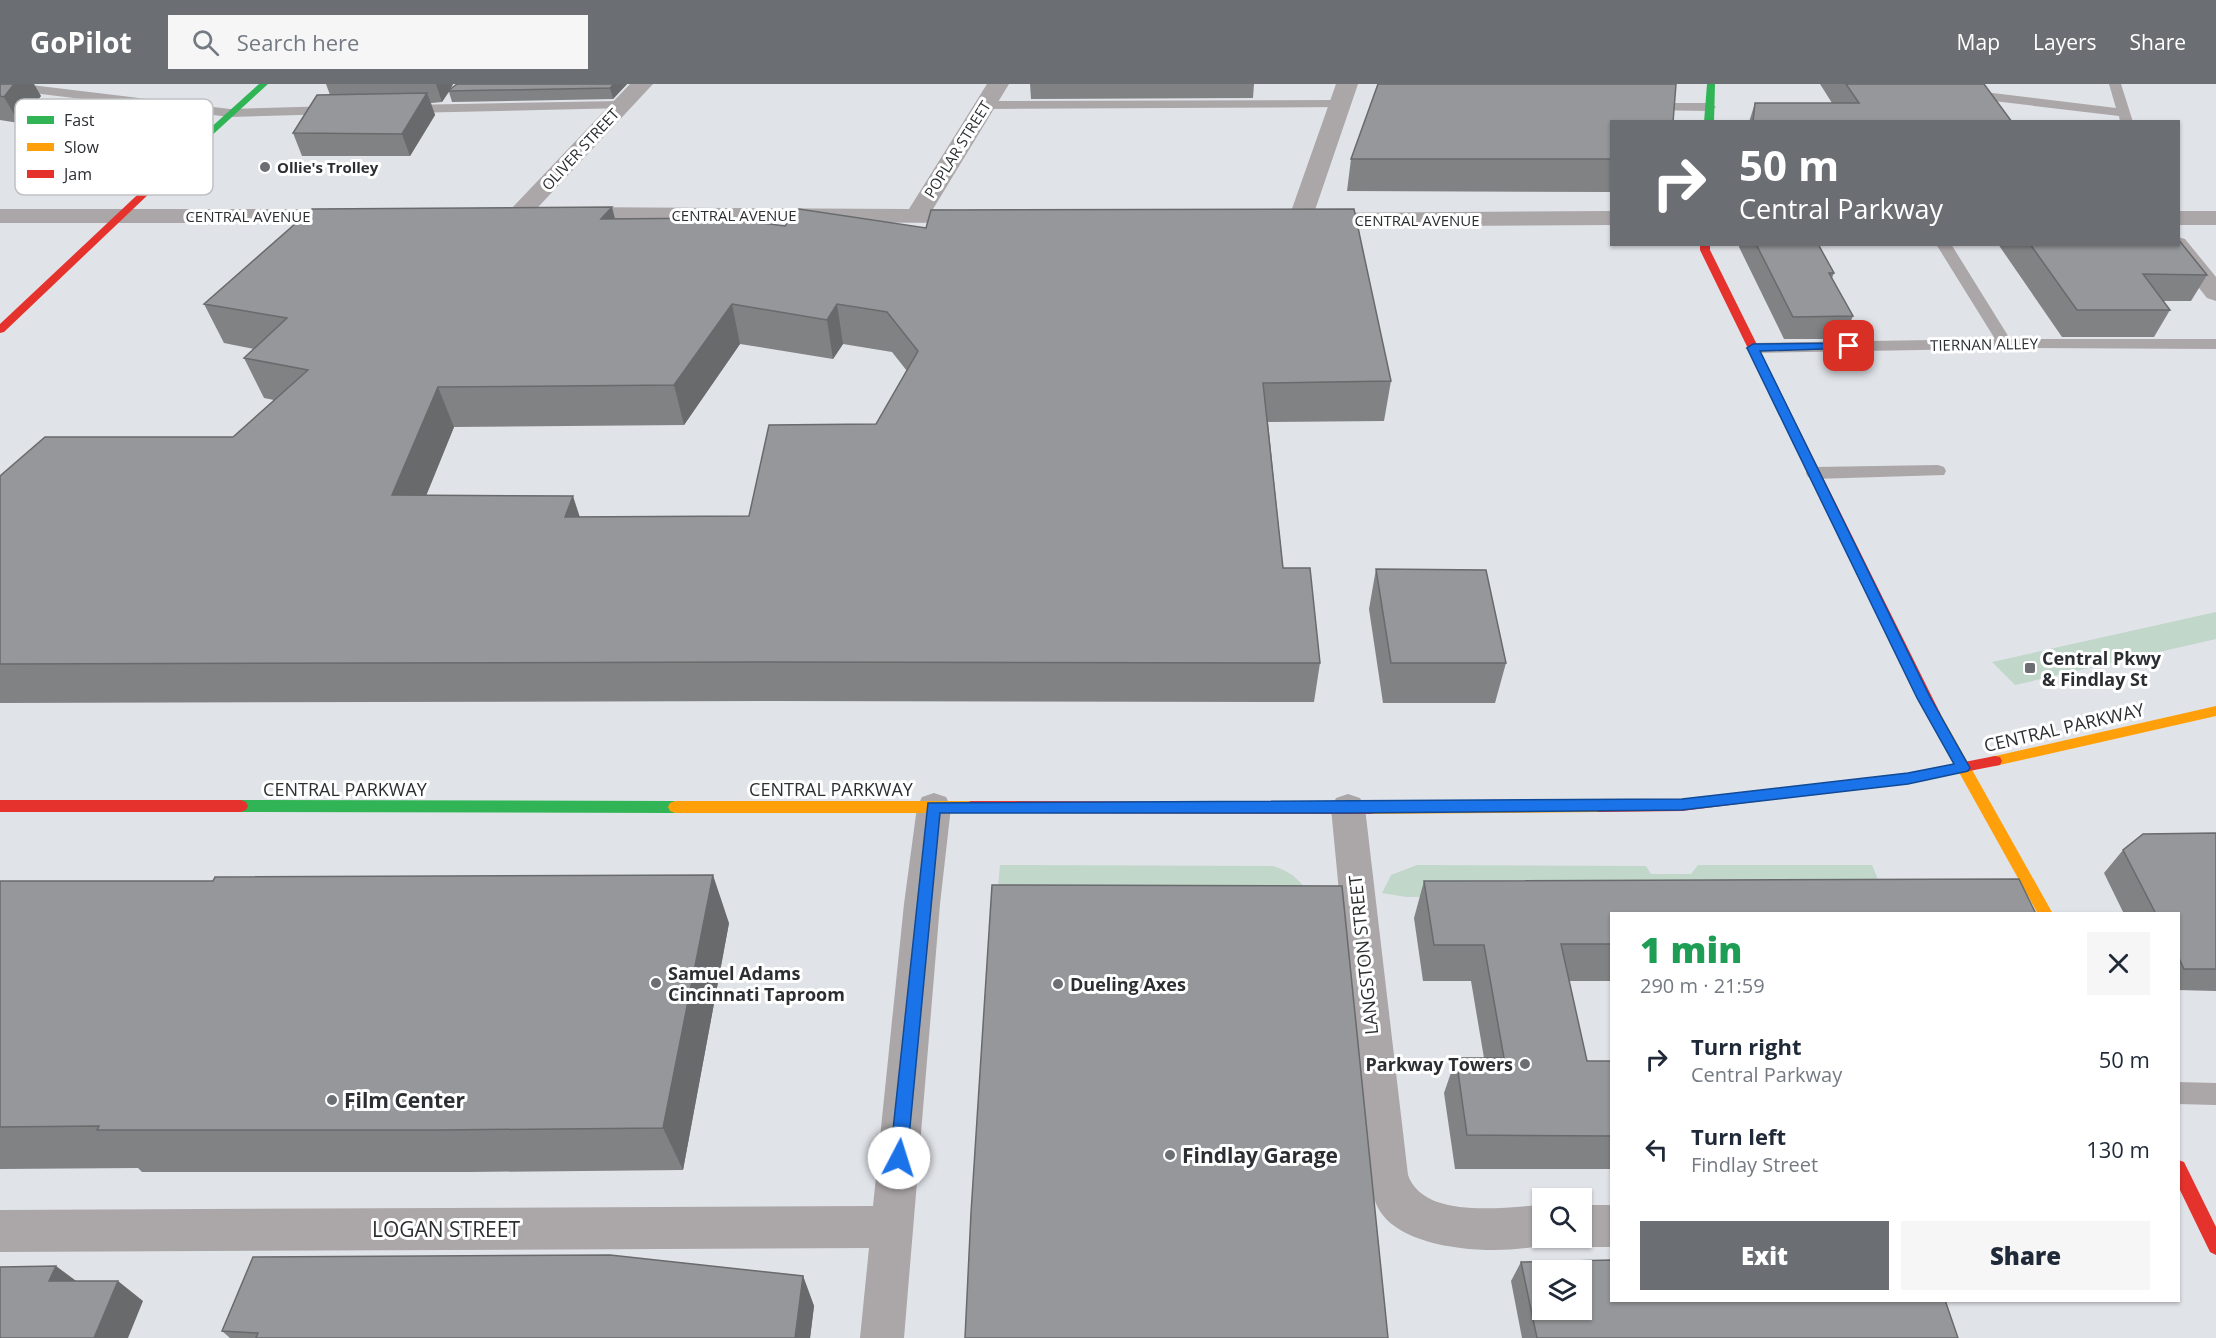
<!DOCTYPE html>
<meta charset="utf-8">
<style>
:root{--surface:#fff;--page:#f6f6f7;--text:#1f2937;--muted:#747a83;--accent:#6b6e72}
body{margin:0;font-family:"Open Sans",sans-serif;background:var(--page);color:var(--text);height:100vh;display:flex;flex-direction:column;font-size:22px;white-space:nowrap}
*{box-sizing:border-box;margin:0}
p{font-size:20px;color:var(--muted)}
.icon{flex:none;width:33px;height:33px;fill:none;stroke:currentColor;stroke-width:2;stroke-linecap:round;stroke-linejoin:round}
.map{position:relative;flex:1;overflow:hidden}
.panel{position:absolute;left:1610px;top:828px;width:570px;height:390px;display:flex;flex-direction:column;background:var(--surface);border-radius:0px;box-shadow:0 2px 4px #0004}
.panel>*{flex:none}
.hud{position:absolute;left:1610px;top:36px;width:570px;height:126px;border-radius:0px;box-shadow:0 2px 4px #0004;background:#6b6e72;color:#fff;overflow:hidden}
.buttons{position:absolute;left:1532px;top:1104px;display:grid;gap:12px}
.buttons a{display:grid;place-items:center;width:60px;height:60px;border-radius:0px;background:var(--surface);box-shadow:0 2px 4px #0004;font-size:30px}
.pin{position:absolute;display:grid;place-items:center;width:51px;height:51px;color:#fff;margin:-26px;border-radius:12px;box-shadow:0 3px 9px #0006}
.me{position:absolute;width:66px;margin:-33px;rotate:5deg;stroke-linejoin:round;filter:drop-shadow(0 0 4px #0008)}
.turn{display:flex;align-items:center;gap:21px;height:126px;padding:0 30px;font-size:27px}
.turn .icon{width:78px;height:78px;stroke-width:2.5}
.turn b{display:block;font-size:42px;line-height:51px}
.round{display:grid;place-items:center;flex:none;width:63px;height:63px;border-radius:0px;background:var(--page)}
.head{display:flex;align-items:center;justify-content:space-between;height:102px;padding:0 30px}
h1{font-size:36px;font-weight:800;line-height:45px;color:#1e9e55}
.cta{display:flex;gap:12px;margin-top:auto;padding:12px 30px}
.cta a{flex:1;height:69px;border-radius:0px;background:var(--accent);color:#fff;font-size:24px;font-weight:800;line-height:69px;text-align:center}
.cta a+a{background:var(--page);color:var(--text)}
ul{padding:0;list-style:none}
li{display:flex;align-items:center;gap:18px;height:90px;padding:0 30px}
li div{flex:1}
li b{display:block;font-size:22px}
li em{font-style:normal}
header{display:flex;align-items:center;gap:36px;box-sizing:border-box;height:84px;padding:0 30px;background:var(--accent);color:#fff}
header strong{font-size:28px}
nav{display:flex;gap:33px;margin-inline-start:auto;font-size:21px}
.search{width:420px;height:54px;background:var(--page);display:flex;align-items:center;gap:15px;box-sizing:border-box;padding:0 21px;border-radius:0px;color:var(--muted);font-size:22px}
.map>svg:first-child{display:block}
.green{fill:#c1d7ca}
.lines{fill:none;stroke-linecap:round;stroke-linejoin:round}
.lane{fill:#aba6a7;fill-rule:evenodd}
.street{fill:#aba6a7;fill-rule:evenodd}
.fast{fill:#30b455;fill-rule:evenodd}
.slow{fill:#ff9f0a;fill-rule:evenodd}
.jam{fill:#e5322d;fill-rule:evenodd}
.wall{fill:#808284;fill-rule:evenodd}
.shaded-wall{fill:#686a6c}
.building{fill:#95979a;stroke:#686a6c;stroke-width:1.5;fill-rule:evenodd}
.route{fill:#1a73e8;stroke:#114b97;stroke-width:1.5}
.poi-dot{fill:#6b6e72;stroke:#fff;stroke-width:2}
.labels{text-anchor:middle;dominant-baseline:central;stroke-width:6;stroke-linejoin:round;paint-order:stroke}
.far-street-label{font-size:15px;fill:#2c2f32;stroke:#fff}
.far-poi-label{font-size:15px;font-weight:bold;fill:#2c2f32;stroke:#fff;text-anchor:start}
.poi-label{font-size:18px;font-weight:bold;fill:#2c2f32;stroke:#fff;text-anchor:start}
.street-label{font-size:18px;fill:#2c2f32;stroke:#fff}
.near-poi-label{font-size:21px;font-weight:bold;fill:#2c2f32;stroke:#fff;text-anchor:start}
.near-street-label{font-size:21px;fill:#2c2f32;stroke:#fff}
.key{fill:#fff;stroke:#c0c1c2;stroke-width:1.5}
.key-label{font-size:16px;fill:#2c2f32}
</style>
<header>
<strong>GoPilot</strong>
<div class="search"><svg class="icon" aria-label="search" viewBox="0 0 24 24"><circle cx="10" cy="10" r="6"/><path d="M15 15l6 6"/></svg>Search here</div>
<nav><a>Map</a><a>Layers</a><a>Share</a></nav>
</header>
<div class="map">
<svg width="2216" height="1254" viewBox="0 0 2216 1254">
<rect width="100%" height="100%" fill="#e0e3e8"/>
<!-- green -->
<path class="green" d="M2216,528v27l-201,46 -23,-23z
M1000,781l273,1c19,6 27,14 38,31h-314z
M1417,781l229,1 5,8h40l7,-9h174l12,29 -478,3 -24,-4 9,-18z"/>
<g class="lines">
<!-- lane -->
<path class="lane" d="M0,0h23l207,25 104,-3 6,4 -6,4 -104,3 -230,-28z
M2109,0h12l12,38h-13l-1,-6 -151,-18 -6,-4 6,-4 148,18z
M1339,16l5,1 1,3 -1,3 -359,2 -6,-4 6,-4z
M621,17l6,4 -1,3 -218,5 -6,-4 6,-4z
M1649,19h61l6,4 -6,4 -66,-1 -1,-3 1,-3z
M1936,160h15l59,95h206v10l-183,-1 -280,5 -8,-5 8,-5 242,-4z
M1938,381l6,2 2,4 -2,4 -130,4 -6,-2 -2,-4 2,-4 6,-2z
M2178,998l38,1v22l-38,-1z"/>
<!-- street -->
<path class="street" d="M630,0h23l-126,135 -8,2 -8,-2 -4,-5 4,-5z
M987,0h22l-76,125 48,2 4,5 -4,5 -8,2 -404,-2 -8,-2 -4,-5 4,-5 8,-2 340,2z
M1336,0h22l-44,129 297,-2v14l-311,2 -8,-2 -4,-5z
M0,125h349l8,2 4,5 -4,5 -8,2h-349z
M2178,127h38v14h-38z
M2178,153l7,2 31,38v24l-9,-3 -43,-54h14z
M934,709l12,4 5,10 -11,97 -36,434h-44l9,-90 -869,4v-42l873,-4 31,-302 13,-97 5,-10z
M1348,710l12,4 5,10 43,367c16,45 96,32 134,30v33h16l-1,3c-42,16 -146,13 -175,-27 -8,-11 -12,-27 -16,-39l-35,-367 5,-10z
M1581,1121h30v42h-30l-15,-6 -1,-3h16z"/>
<!-- fast -->
<path class="fast" d="M259,0h9l-95,87h-6v-4z
M1707,0h8l-1,38h-10z
M241,716l434,1 5,2 2,4 -2,4 -5,2 -434,-1 -5,-2 -2,-4 2,-4z"/>
<!-- slow -->
<path class="slow" d="M2216,622v10l-221,50 -5,-1 -2,-4 2,-4 5,-1z
M1934,626l5,1 114,203h-15l-111,-199 2,-4z
M1599,716l5,2 2,4 -2,4 -5,2 -228,2 -5,-2 -2,-4 2,-4 5,-2z
M675,717h296l5,2 2,4 -2,4 -5,2h-296l-5,-2 -2,-4 2,-4z"/>
<!-- jam -->
<path class="jam" d="M167,83l8,2 -171,163 -4,1v-9z
M1700,160h10v6l231,465 -2,4h-10l-2,-4 -227,-465z
M1995,672l5,1 2,4 -2,4 -92,18 -226,28 -83,1 -5,-2 -2,-4 2,-4 5,-2 83,-1 226,-26z
M0,716h241l5,2 2,4 -2,4 -5,2h-241z
M971,717l400,1 5,2 2,4 -2,4 -5,2 -400,-1 -5,-2 -2,-4 2,-4z
M2178,1076l6,2 32,65v28l-6,-3 -32,-66z"/>
</g>
<!-- wall -->
<path class="wall" d="M0,0l41,12 -22,27 -19,-3z
M326,0h127l-3,6 177,-6 -14,15 -161,3 -3,-10 -7,10 -11,1 4,12 -25,41h-108l-9,-23 37,-38z
M1030,0h224l-1,14 -222,1z
M1820,0h164l28,38h-263l6,-19h77z
M1611,38v70l-264,-1 4,-32z
M615,135l776,162 -7,40 -116,1 15,146 37,95 -6,39 -544,-1 -770,2v-227l233,-39 41,-37 -10,-2 -20,-40 10,-9 -30,-6 -20,-39zM740,260l93,15 10,-15 49,8 15,19 -31,53 -127,92 -169,1 -154,-21 28,-69 230,-2z
M1739,160h79l16,29 -2,5 21,38 -10,23h-59l-45,-92z
M1998,160h180l29,31 -16,26h-28l7,9 -16,27h-92z
M1376,485l130,94 -11,40h-112l-14,-94z
M2216,749v158l-38,-1v-76h-54l-20,-41 19,-23z
M0,797l729,42 -46,247 -213,2h-328l-4,-4 -138,1z
M1424,797l187,33v67h-42l18,80h24v108h-156l-11,-76 12,-35h28l-13,-77h-48l-9,-63z
M1521,1178l437,76h-436l-11,-57z
M803,1192l11,30 -4,32h-580l-8,-7z"/>
<!-- shaded-wall -->
<path class="shaded-wall" d="M14,0h20l7,12 -22,27 -15,-26z
M436,0h17l-11,18z
M614,0h13l-14,15 -3,-11z
M427,9l8,22 -25,41 -8,-22z
M612,123l10,39 -21,-27z
M732,220l8,40 -56,81 -10,-40z
M837,220l6,40 -10,15 -6,-39z
M438,303l16,40 -44,108 -18,-40z
M573,412l13,40 -21,-19z
M713,791l16,48 -46,247 -20,-42z
M56,1182l27,20 -34,-5z
M803,1192l11,30 -4,32h-15z
M118,1197l25,20 -15,37h-34z"/>
<!-- building -->
<path class="building" d="M0,0h14l-10,13 -4,-1z
M457,0h157l-4,4 -162,3z
M1378,0h298l-3,38h-62v37h-260z
M1846,0h138l28,38h-259l2,-19h104z
M427,9l-25,41 -109,-1 24,-38z
M612,123l-11,12 124,-1 60,8 14,-17 127,19 5,-18 423,-1 37,172 -128,2 20,185h27l10,95 -560,-1 -760,2v-188l45,-39h188l75,-67 -64,-12 43,-40 -83,-14 108,-95zM732,220l95,16 10,-16 50,8 31,39 -42,73 -107,1 -20,91 -184,1 8,-21 -181,-1 46,-108 236,-2z
M2178,155l29,36 -64,-1 27,36h-93l-47,-66h148z
M1756,160h62l16,29h-5l24,43 -60,1z
M1376,485l110,1 20,93h-115z
M2216,749v136h-32l-6,-13v-42h-22l-33,-64 20,-16z
M713,791l-50,253 -223,2h-343l2,-4 -99,1v-246h213l2,-4z
M2019,795l17,35h-425v30h-50l26,117h24v75l-144,-1 -11,-77h48l-20,-113h-50l-10,-64z
M992,801l350,1 46,452h-423l6,-125z
M610,1171l193,21 -8,62h-539l2,-5 -36,-2 31,-74z
M1611,1176v40h334l13,38h-421l-16,-76zM1542,1186h39v40h-39z
M56,1182l-7,15h69l-24,57h-94v-71z"/>
<!-- route -->
<path class="route" d="M1849,259l3,1v4l-92,3 170,346 40,71 -2,3 -60,13 -226,26 -334,3h-408l-33,345 -2,6 -6,2 -6,-2 -3,-6 38,-355 754,-4 226,-26 46,-9 -37,-66 -170,-350 6,-4z"/>
<!-- markers -->
<g class="poi-dot">
<circle cx="265" cy="83" r="6"/>
<rect x="2024" y="578" width="12" height="12" rx="3"/>
<circle cx="656" cy="899" r="6"/>
<circle cx="1058" cy="900" r="6"/>
<circle cx="1525" cy="980" r="6"/>
<circle cx="332" cy="1016" r="6"/>
<circle cx="1170" cy="1071" r="6"/>
</g>
<g class="labels">
<!-- far-street labels -->
<g class="far-street-label">
<text transform="translate(580 65) rotate(-47)">OLIVER STREET</text>
<text transform="translate(957 65) rotate(-58)">POPLAR STREET</text>
<text x="734" y="131">CENTRAL AVENUE</text>
<text x="248" y="132">CENTRAL AVENUE</text>
<text x="1417" y="136">CENTRAL AVENUE</text>
<text transform="translate(1984 260) rotate(-1)">TIERNAN ALLEY</text>
</g>
<!-- far-poi labels -->
<g class="far-poi-label">
<text x="277" y="83">Ollie's Trolley</text>
</g>
<!-- poi labels -->
<g class="poi-label">
<text x="2042" y="574">Central Pkwy<tspan x="2042" dy="21">&amp; Findlay St</tspan></text>
<text x="668" y="889">Samuel Adams<tspan x="668" dy="21">Cincinnati Taproom</tspan></text>
<text x="1070" y="900">Dueling Axes</text>
<text x="1513" y="980" text-anchor="end">Parkway Towers</text>
</g>
<!-- street labels -->
<g class="street-label">
<text transform="translate(2064 643) rotate(-13)">CENTRAL PARKWAY</text>
<text x="345" y="705">CENTRAL PARKWAY</text>
<text x="831" y="705">CENTRAL PARKWAY</text>
<text transform="translate(1363 871) rotate(-96)">LANGSTON STREET</text>
</g>
<!-- near-poi labels -->
<g class="near-poi-label">
<text x="344" y="1016">Film Center</text>
<text x="1182" y="1071">Findlay Garage</text>
</g>
<!-- near-street labels -->
<g class="near-street-label">
<text x="446" y="1145">LOGAN STREET</text>
</g>
</g>
<!-- legend -->
<rect x="15" y="15" width="198" height="96" rx="9" class="key"/>
<rect x="27" y="32" width="27" height="8" fill="#30b455"/>
<rect x="27" y="59" width="27" height="8" fill="#ff9f0a"/>
<rect x="27" y="86" width="27" height="8" fill="#e5322d"/>
<g class="key-label">
<text x="64" y="42">Fast</text>
<text x="64" y="69">Slow</text>
<text x="64" y="96">Jam</text>
</g>
</svg>
<div class="buttons">
<a><svg class="icon" aria-label="search" viewBox="0 0 24 24"><circle cx="10" cy="10" r="6"/><path d="M15 15l6 6"/></svg></a>
<a><svg class="icon" aria-label="layers" viewBox="0 0 24 24"><path d="M12 4l9 5-9 5-9-5zM3 14l9 5 9-5"/></svg></a>
</div>
<div class="pin" style="left:1849px;top:262px;background:#d93025"><svg class="icon" aria-label="arrive" viewBox="0 0 24 24"><path d="M6 21V4h12l-3 4 3 4H6"/></svg></div>
<svg class="me" style="left:899px;top:1074px" viewBox="-20 -20 40 40"><circle r="19" fill="#fff"/><path d="M0-13L10 11 0 6-10 11z" fill="#1a73e8"/></svg>
<div class="hud">
<div class="turn"><svg class="icon" aria-label="right" viewBox="0 0 24 24"><path d="M7 20v-9h11M14 6l5 5-5 5"/></svg><div><b>50 m</b>Central Parkway</div></div>
</div>
<section class="panel">
<div class="head"><div><h1>1 min</h1><p>290 m · 21:59</p></div><a class="round"><svg class="icon" aria-label="close" viewBox="0 0 24 24"><path d="M6 6l12 12M18 6L6 18"/></svg></a></div>
<ul>
<li><svg class="icon" aria-label="right" viewBox="0 0 24 24"><path d="M7 20v-9h11M14 6l5 5-5 5"/></svg><div><b>Turn right</b><p>Central Parkway</p></div><em>50 m</em></li>
<li><svg class="icon" aria-label="left" viewBox="0 0 24 24"><path d="M17 20v-9H6M10 6l-5 5 5 5"/></svg><div><b>Turn left</b><p>Findlay Street</p></div><em>130 m</em></li>
</ul>
<div class="cta"><a>Exit</a><a>Share</a></div>
</section>
</div>
